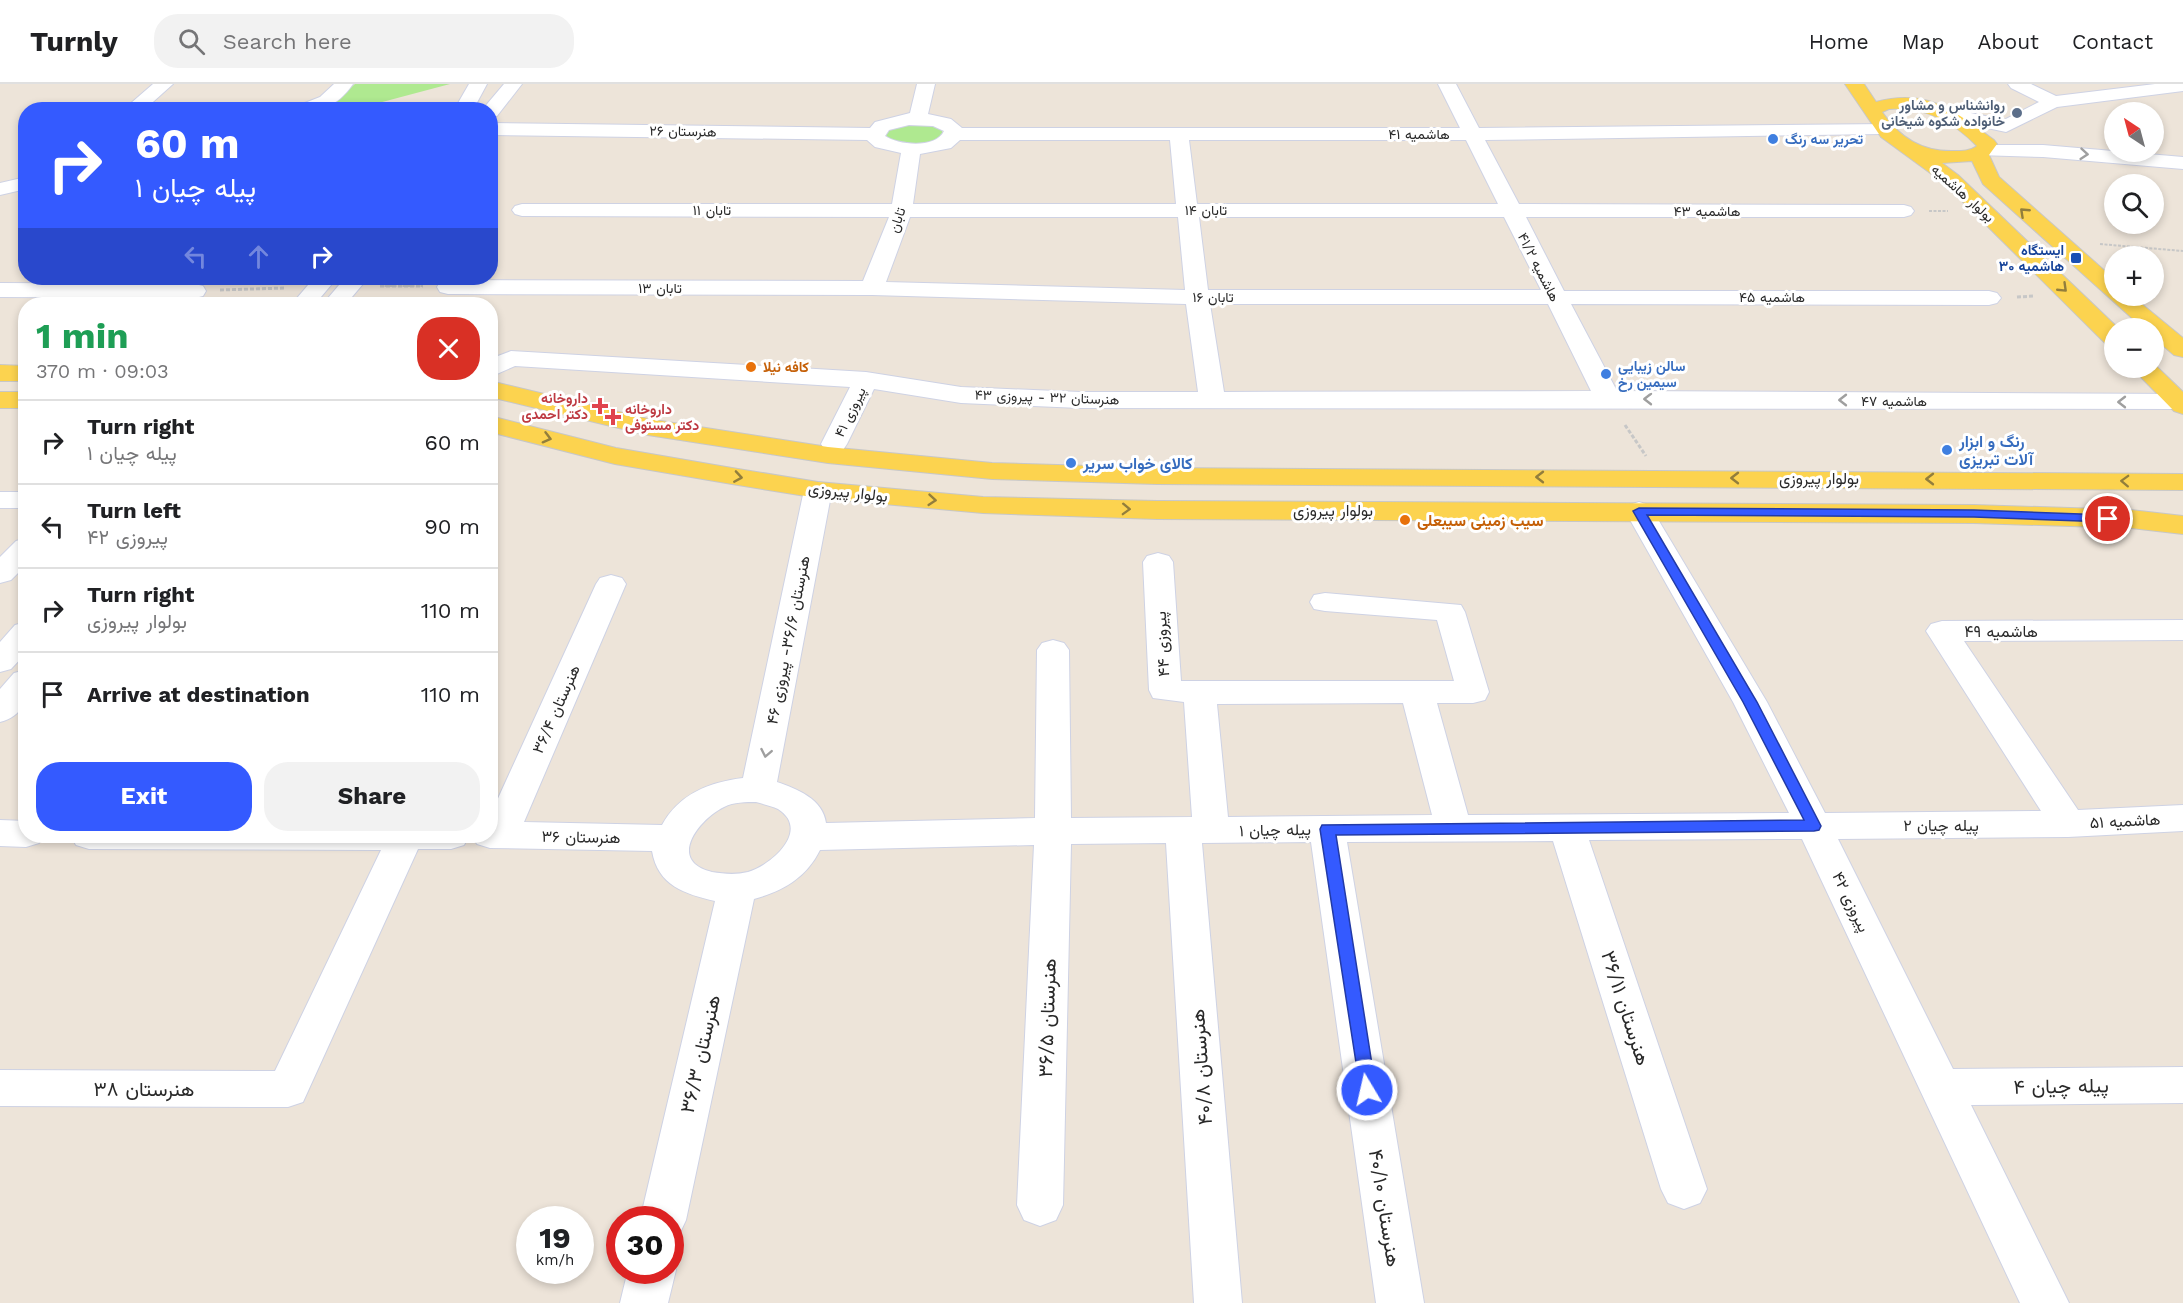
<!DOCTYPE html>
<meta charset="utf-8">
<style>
:root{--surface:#fff;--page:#f2f2f2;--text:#202124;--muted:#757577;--line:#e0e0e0;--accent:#345aff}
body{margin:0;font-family:"Work Sans",Vazirmatn,sans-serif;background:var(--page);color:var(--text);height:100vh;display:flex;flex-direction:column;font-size:22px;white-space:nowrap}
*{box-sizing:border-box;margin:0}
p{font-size:20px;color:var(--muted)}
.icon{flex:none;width:33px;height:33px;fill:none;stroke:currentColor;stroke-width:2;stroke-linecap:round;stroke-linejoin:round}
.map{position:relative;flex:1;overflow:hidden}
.sheet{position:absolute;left:18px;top:213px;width:480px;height:546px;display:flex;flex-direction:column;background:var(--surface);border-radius:24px;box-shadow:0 3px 9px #0003}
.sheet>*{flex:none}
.hud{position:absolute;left:18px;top:18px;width:480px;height:183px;border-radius:24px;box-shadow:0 3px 9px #0003;background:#345aff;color:#fff;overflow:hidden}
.needle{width:39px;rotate:324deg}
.buttons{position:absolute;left:2104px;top:18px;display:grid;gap:12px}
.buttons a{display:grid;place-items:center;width:60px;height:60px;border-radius:50%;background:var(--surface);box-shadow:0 3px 9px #0003;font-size:30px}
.speed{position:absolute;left:516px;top:1122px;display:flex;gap:12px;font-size:30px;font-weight:700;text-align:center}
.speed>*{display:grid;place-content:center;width:78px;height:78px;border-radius:50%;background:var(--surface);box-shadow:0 3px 9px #0003;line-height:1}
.speed small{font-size:15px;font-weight:400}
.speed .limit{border:9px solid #d22;background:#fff;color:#111}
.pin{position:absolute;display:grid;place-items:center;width:51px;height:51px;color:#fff;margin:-26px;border:3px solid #fff;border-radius:50%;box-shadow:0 2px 6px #0007}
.me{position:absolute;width:66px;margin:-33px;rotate:351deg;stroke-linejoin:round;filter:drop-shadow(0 0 4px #0008)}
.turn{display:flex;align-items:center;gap:21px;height:126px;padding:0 18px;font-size:27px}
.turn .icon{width:78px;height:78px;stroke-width:2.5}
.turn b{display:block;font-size:42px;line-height:51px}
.lanes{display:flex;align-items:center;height:57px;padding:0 18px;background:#0003;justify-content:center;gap:30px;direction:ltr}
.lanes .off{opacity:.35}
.round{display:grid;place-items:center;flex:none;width:63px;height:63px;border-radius:24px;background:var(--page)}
.headline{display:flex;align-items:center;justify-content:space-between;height:102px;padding:0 18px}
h1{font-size:36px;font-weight:700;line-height:45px;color:#1e9e55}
.button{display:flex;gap:12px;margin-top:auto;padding:12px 18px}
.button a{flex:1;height:69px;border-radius:24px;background:var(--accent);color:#fff;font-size:24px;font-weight:700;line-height:69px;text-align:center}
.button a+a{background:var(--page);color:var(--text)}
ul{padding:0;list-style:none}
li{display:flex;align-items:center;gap:18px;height:84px;padding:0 18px;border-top:2px solid var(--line)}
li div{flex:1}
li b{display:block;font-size:22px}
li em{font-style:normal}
header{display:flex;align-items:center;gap:36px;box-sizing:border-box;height:84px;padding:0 30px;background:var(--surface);border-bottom:2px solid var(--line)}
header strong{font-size:28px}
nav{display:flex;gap:33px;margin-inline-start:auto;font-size:21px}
.search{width:420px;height:54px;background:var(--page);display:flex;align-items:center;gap:15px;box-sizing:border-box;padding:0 21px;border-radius:24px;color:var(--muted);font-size:22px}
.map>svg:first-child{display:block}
.green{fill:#afe990}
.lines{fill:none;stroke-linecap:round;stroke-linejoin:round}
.minor-casing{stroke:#ced2e4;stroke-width:2}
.tertiary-casing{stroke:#ced2e4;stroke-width:2}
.secondary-casing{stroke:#ced2e4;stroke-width:2}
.primary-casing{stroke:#c7c7c7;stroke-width:2}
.path-far1{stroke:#c7c7c7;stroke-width:2;stroke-dasharray:3 1.5;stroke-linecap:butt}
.path{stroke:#c7c7c7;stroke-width:3;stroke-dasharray:4 2;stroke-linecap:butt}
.minor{fill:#fff;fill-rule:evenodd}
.tertiary{fill:#fff;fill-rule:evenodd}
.secondary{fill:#fff;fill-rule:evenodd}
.primary{fill:#fcd34f;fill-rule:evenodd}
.oneway{stroke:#9f9f9f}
.oneway2{stroke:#927e3c}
.route{fill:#345aff;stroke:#223aa6;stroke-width:1.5}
.service-dot{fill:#5c6f8a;stroke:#fff;stroke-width:2}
.shop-dot{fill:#3f7fe0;stroke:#fff;stroke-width:2}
.transit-dot{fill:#1a4fb4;stroke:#fff;stroke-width:2}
.food-dot{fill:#e8710a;stroke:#fff;stroke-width:2}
.health-dot{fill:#e0444e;stroke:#fff;stroke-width:2}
.labels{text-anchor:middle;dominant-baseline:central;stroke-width:6;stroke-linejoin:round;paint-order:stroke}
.far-service-label{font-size:14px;font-weight:bold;fill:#4e5e75;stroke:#fff;text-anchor:end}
.far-street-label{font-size:14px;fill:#292929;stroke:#fff}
.far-shop-label{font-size:14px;font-weight:bold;fill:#366cbe;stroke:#fff;text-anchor:start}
.far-transit-label{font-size:14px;font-weight:bold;fill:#164399;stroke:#fff;text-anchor:end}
.far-food-label{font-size:14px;font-weight:bold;fill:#c56008;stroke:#fff;text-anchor:start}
.far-health-label{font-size:14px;font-weight:bold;fill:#be3a42;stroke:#fff;text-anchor:end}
.shop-label{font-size:16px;font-weight:bold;fill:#366cbe;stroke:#fff;text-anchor:start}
.street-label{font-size:16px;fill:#292929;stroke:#fff}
.food-label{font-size:16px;font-weight:bold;fill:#c56008;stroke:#fff;text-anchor:start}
.near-street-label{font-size:20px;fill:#292929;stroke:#fff}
</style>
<header>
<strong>Turnly</strong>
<div class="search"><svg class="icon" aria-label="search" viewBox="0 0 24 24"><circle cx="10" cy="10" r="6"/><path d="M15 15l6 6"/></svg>Search here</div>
<nav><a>Home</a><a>Map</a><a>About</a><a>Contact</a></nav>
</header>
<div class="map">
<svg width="2183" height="1219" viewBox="0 0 2183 1219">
<rect width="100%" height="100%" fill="#ede4d9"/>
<!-- green -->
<path class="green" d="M355,0h95l-94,25 -40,1 14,-4z
M924,39l17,5 2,6c-12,14 -43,14 -57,2l2,-5 9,-5z"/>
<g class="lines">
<!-- minor casing -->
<g class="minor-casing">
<path id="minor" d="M153,0h20l-29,26h-21z
M334,0h19c-17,24 -31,26 -58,26l2,-4 23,-9z
M917,0h18l-7,30 23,5 11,9h498l-22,-44h18l23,44 411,-4 2,4 -2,4 -7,2 -398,6 34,64 385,1 7,2 3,4 -3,4 -7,2h-378l38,74h425l8,2 4,5 -4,5 -8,2 -418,-1 46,87 563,3 3,1v14l-1103,-1 -119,-5 -87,-14 -27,55 -4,6 -9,2 -9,-2 -4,-6 29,-57 -335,-21 -25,11v-18l21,-8 355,21 95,15 119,5h118l-12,-88 -314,-9 -424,-1 -8,-2 -3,-5 3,-5 8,-2 415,1 26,-64 -367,-1 -7,-2 -3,-4 3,-4 7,-2h370l9,-51 -26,-6 -8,-7 -377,-5v-12l380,5 5,-6 35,-9zM909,41l24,1 11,5c-8,18 -46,14 -59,5l4,-6zM960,56h210l6,64h-263l7,-50 31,-6zM1189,56h277l32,64h-301zM910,133h268l7,73 -299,-8zM1199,133h305l37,73h-333zM1210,220h338l43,87 -367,1z
M2008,0h23l25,12 99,-12h28v7l-126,16 -51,25 -66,-14 -2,-4 2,-4 7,-2 57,12 35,-18 -28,-14z
M26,93v12l-26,6v-12z
M0,199l195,1 8,2 3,5 -3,5 -8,2 -195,-1z
M818,398l10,2 4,6 -55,292c20,7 46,17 49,41l209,-5 2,-168 5,-7 11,-3 11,3 5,7 2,168 121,-1 -8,-115 -31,-4 -4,-8 -6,-128 4,-6 11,-3 11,3 4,6 8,119h273l-17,-61 -112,-9 -11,-2 -4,-7 4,-7 11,-2 136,12 4,7 24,80 -4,8 -12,3h-36l31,112 321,-2 -56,-111 -108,-191 4,-6 10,-3 10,3 4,6 114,191 58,111 216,-2 -115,-180 5,-7 11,-3 241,-1v20l-219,1 114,169 105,-5v26l-115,6 -230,2 115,230 230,-2v36l-212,2 98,198h-49l-218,-464 -213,1 118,349 -7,14 -16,6 -16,-6 -7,-14 -108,-348 -206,1 77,461h-48l-65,-461 -109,1 40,460h-48l-28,-460 -95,1 -8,361 -7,15 -16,6 -16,-6 -7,-15 17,-360 -214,5c-14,28 -37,41 -66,49l-68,321 -7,15 -9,3v-18h-30l75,-319c-30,-7 -57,-15 -63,-50l-162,-3 -13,-4 -5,-8h18v-20l106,-232 4,-6 11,-3 11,3 4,6 -102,238 138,3c17,-31 47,-43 81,-47l61,-288 4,-6zM1403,619l29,112 -204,2 -11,-113zM756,718c7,2 16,4 22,7 33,21 -6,56 -30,63 -12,3 -24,2 -36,0 -46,-11 -13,-53 12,-65 10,-5 22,-5 32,-5z
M0,408h26v16h-26z
M26,454v27l-15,15 -11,3v-26l16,-16z
M0,736l26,1v15h17l-4,7 -13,4 -26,-1z
M71,752h398l-5,9 -13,4h-33l-115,253 -15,5 -288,-1v-36l275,1 106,-221 -292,-1 -13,-4z
M670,1174l6,12 -8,33h-48l8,-33h42z"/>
</g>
<!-- tertiary casing -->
<g class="tertiary-casing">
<path id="tertiary" d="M1984,61h59l140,12v12l-140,-12 -66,-2 -3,-4 3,-4z"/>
</g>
<!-- secondary casing -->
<g class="secondary-casing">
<path id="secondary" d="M469,0h18l-14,26h-19z
M504,0h18l-25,32 -7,1v-7h-8z
M314,194h23l-22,26h-23z
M345,194h23l-22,26h-23z
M26,538v31l-15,16 -11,3v-30l15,-17z
M26,586c0,24 3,44 -26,52v-33l14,-16z"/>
</g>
<!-- primary casing -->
<g class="primary-casing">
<path id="primary" d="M1845,0h19l12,18c52,-14 78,9 118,38l3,4 -8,11 10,22 116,103v16h17l51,42v19l-9,-2 -20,-17v-10h-11l-160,-144 -11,-23 -30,2 16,12 160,153h-3v18l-9,-2 -162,-161 -63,-46zM1889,25c35,-3 65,13 88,37 -7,5 -15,5 -23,5 -32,1 -54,-13 -72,-39z
M2154,280l29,28v22l-9,-3 -42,-43h22z
M0,281l26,1v15h-26z
M490,297l158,38 180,28 164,16 165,5 1026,6v16l-1026,-6 -165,-5 -164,-16 -180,-28 -158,-38z
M0,308h26v16h-26z
M490,332l126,32 116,20 86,14 165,15 174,4 817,4 157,5 52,6v18l-52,-6 -157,-5 -817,-4 -174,-6 -165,-15 -86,-14 -117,-20 -125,-32z"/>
</g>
<!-- path-far1 -->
<path class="path-far1" d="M1929,127h19
M2100,160l83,7
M380,202h43"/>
<!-- path -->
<path class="path" d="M380,202h43
M220,206l64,-2
M2017,213l17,-1
M1625,341l21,31"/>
<!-- minor -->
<use href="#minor" class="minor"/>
<!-- tertiary -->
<use href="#tertiary" class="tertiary"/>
<!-- secondary -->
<use href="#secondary" class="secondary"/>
<!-- primary -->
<use href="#primary" class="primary"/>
</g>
<!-- one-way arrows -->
<defs><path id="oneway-chevron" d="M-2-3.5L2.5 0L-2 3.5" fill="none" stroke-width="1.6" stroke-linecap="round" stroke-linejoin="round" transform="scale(1.5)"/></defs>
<g class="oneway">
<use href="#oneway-chevron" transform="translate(2084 70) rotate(5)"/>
<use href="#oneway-chevron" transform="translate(1648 315) rotate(-180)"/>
<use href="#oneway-chevron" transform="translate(1843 316) rotate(-180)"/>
<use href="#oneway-chevron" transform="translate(2122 318) rotate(-180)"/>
<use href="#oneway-chevron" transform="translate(766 669) rotate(101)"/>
</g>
<g class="oneway2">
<use href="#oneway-chevron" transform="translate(2024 128) rotate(-137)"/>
<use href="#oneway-chevron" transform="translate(2063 204) rotate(44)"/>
<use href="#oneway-chevron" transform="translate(547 354) rotate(15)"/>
<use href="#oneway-chevron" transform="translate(738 393) rotate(9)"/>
<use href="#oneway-chevron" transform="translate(1540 393) rotate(-180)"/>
<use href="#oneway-chevron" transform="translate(1735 394) rotate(-180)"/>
<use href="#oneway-chevron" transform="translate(1930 395) rotate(-180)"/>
<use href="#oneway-chevron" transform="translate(2125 397) rotate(-178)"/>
<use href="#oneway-chevron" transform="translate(932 416) rotate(5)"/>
<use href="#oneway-chevron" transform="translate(1126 425) rotate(2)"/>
</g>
<!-- route -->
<path class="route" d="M1639,424l335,2 134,5 6,4 -6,3 -134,-5 -327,-2 110,187 64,124 -2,4 -5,1 -478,4 40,255 -2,5 -7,2 -6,-2 -41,-266 2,-4 482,-5 -61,-118 -110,-191z"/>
<!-- markers -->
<circle class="service-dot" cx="2017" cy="29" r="6"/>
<g class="shop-dot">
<circle cx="1773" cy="55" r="6"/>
<circle cx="1606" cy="290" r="6"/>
<circle cx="1947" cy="366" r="6"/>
<circle cx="1071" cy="379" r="6"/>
</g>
<rect class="transit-dot" x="2070" y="168" width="12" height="12" rx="3"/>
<g class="food-dot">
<circle cx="751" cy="283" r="6"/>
<circle cx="1405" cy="436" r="6"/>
</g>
<g class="health-dot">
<path d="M597 313h6v6h6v6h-6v6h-6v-6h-6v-6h6z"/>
<path d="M610 324h6v6h6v6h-6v6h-6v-6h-6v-6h6z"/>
</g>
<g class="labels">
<!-- far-service labels -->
<g class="far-service-label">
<text x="2005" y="21">روانشناس و مشاور<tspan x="2005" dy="16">خانواده شکوه شیخانی</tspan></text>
</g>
<!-- far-street labels -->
<g class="far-street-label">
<text transform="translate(683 47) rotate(1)">هنرستان ۲۶</text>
<text x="1419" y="50">هاشمیه ۴۱</text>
<text transform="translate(1963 109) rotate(42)">بولوار هاشمیه</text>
<text x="712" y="126">تابان ۱۱</text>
<text x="1206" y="126">تابان ۱۴</text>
<text x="1707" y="127">هاشمیه ۴۳</text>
<text transform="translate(897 136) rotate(-72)">تابان</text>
<text transform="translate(1539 183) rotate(63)">هاشمیه ۴۱/۲</text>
<text x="660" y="204">تابان ۱۳</text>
<text x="1213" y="213">تابان ۱۶</text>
<text x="1772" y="213">هاشمیه ۴۵</text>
<text transform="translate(1047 313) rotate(2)">هنرستان ۳۲ - پیروزی ۴۳</text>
<text x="1894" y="317">هاشمیه ۴۷</text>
<text transform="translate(850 328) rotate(-64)">پیروزی ۴۱</text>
</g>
<!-- far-shop labels -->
<g class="far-shop-label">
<text x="1785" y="55">تحریر سه رنگ</text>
<text x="1618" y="282">سالن زیبایی<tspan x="1618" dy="16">سیمین رخ</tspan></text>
</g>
<!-- far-transit labels -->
<g class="far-transit-label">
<text x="2064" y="166">ایستگاه<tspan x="2064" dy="16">هاشمیه ۳۰</tspan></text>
</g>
<!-- far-food labels -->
<g class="far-food-label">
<text x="763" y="283">کافه نیلا</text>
</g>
<!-- far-health labels -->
<g class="far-health-label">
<text x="588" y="314">داروخانه<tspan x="588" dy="16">دکتر احمدی</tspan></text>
<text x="625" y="325" text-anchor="start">داروخانه<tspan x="625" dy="16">دکتر مستوفی</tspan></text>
</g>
<!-- shop labels -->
<g class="shop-label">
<text x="1959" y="357">رنگ و ابزار<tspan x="1959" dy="18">آلات تبریزی</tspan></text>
<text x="1083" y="379">کالای خواب سریر</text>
</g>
<!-- street labels -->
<g class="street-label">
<text x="1819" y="394">بولوار پیروزی</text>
<text transform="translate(848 408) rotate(6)">بولوار پیروزی</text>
<text x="1333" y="426">بولوار پیروزی</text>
<text x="2001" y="547">هاشمیه ۴۹</text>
<text transform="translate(788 556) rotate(-79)">هنرستان ۳۶/۶- پیروزی ۴۶</text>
<text transform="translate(1162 560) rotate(-93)">پیروزی ۴۴</text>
<text transform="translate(556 625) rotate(-66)">هنرستان ۳۶/۴</text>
<text transform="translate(2125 737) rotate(-3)">هاشمیه ۵۱</text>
<text x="1941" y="741">پیله چیان ۲</text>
<text transform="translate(1275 746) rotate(-1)">پیله چیان ۱</text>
<text transform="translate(581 753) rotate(1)">هنرستان ۳۶</text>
<text transform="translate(1851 818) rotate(64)">پیروزی ۴۲</text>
</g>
<!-- food labels -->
<g class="food-label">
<text x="1417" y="436">سیب زمینی سیبعلی</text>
</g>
<!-- near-street labels -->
<g class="near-street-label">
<text transform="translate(1626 924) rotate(72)">هنرستان ۳۶/۱۱</text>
<text transform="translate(1047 934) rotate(-88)">هنرستان ۳۶/۵</text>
<text transform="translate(700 970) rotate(-77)">هنرستان ۳۶/۳</text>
<text transform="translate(1201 983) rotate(-94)">هنرستان ۴۰/۸</text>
<text transform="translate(2061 1002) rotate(-1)">پیله چیان ۴</text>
<text x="144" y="1005">هنرستان ۳۸</text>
<text transform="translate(1385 1124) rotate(81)">هنرستان ۴۰/۱۰</text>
</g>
</g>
</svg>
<div class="buttons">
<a><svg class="needle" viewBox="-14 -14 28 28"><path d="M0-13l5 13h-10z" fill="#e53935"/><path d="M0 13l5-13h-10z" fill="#757577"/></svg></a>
<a><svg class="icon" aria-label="search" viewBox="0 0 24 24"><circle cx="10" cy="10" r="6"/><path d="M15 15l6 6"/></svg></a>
<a>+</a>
<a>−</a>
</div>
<div class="speed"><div>19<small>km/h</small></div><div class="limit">30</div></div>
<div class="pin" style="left:2108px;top:435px;background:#d93025"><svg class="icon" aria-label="arrive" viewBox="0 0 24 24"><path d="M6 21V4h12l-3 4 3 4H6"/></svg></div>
<svg class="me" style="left:1367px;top:1006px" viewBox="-20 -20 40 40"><circle r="17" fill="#345aff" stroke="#fff" stroke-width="3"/><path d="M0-11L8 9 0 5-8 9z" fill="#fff"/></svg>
<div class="hud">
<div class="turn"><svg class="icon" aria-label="right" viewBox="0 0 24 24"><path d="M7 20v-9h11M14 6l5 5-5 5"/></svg><div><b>60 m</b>پیله چیان ۱</div></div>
<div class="lanes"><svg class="icon off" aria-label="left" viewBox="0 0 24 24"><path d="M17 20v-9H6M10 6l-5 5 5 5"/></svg><svg class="icon off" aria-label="ahead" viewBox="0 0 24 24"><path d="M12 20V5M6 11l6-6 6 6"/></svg><svg class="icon" aria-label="right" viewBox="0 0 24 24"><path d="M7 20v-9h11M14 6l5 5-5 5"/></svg></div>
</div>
<section class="sheet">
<div class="headline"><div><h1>1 min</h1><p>370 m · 09:03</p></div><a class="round" style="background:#d93025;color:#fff"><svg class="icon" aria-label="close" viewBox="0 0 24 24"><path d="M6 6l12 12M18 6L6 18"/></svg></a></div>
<ul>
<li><svg class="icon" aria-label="right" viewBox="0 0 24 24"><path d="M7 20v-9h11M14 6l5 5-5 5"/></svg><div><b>Turn right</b><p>پیله چیان ۱</p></div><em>60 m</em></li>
<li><svg class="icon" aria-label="left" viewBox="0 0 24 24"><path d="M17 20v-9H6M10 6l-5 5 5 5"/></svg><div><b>Turn left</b><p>پیروزی ۴۲</p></div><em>90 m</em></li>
<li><svg class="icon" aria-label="right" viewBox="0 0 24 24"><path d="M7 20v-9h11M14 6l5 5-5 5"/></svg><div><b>Turn right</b><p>بولوار پیروزی</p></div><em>110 m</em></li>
<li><svg class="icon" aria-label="arrive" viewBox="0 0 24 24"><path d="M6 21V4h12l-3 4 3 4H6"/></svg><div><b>Arrive at destination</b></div><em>110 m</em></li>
</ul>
<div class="button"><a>Exit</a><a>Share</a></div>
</section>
</div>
